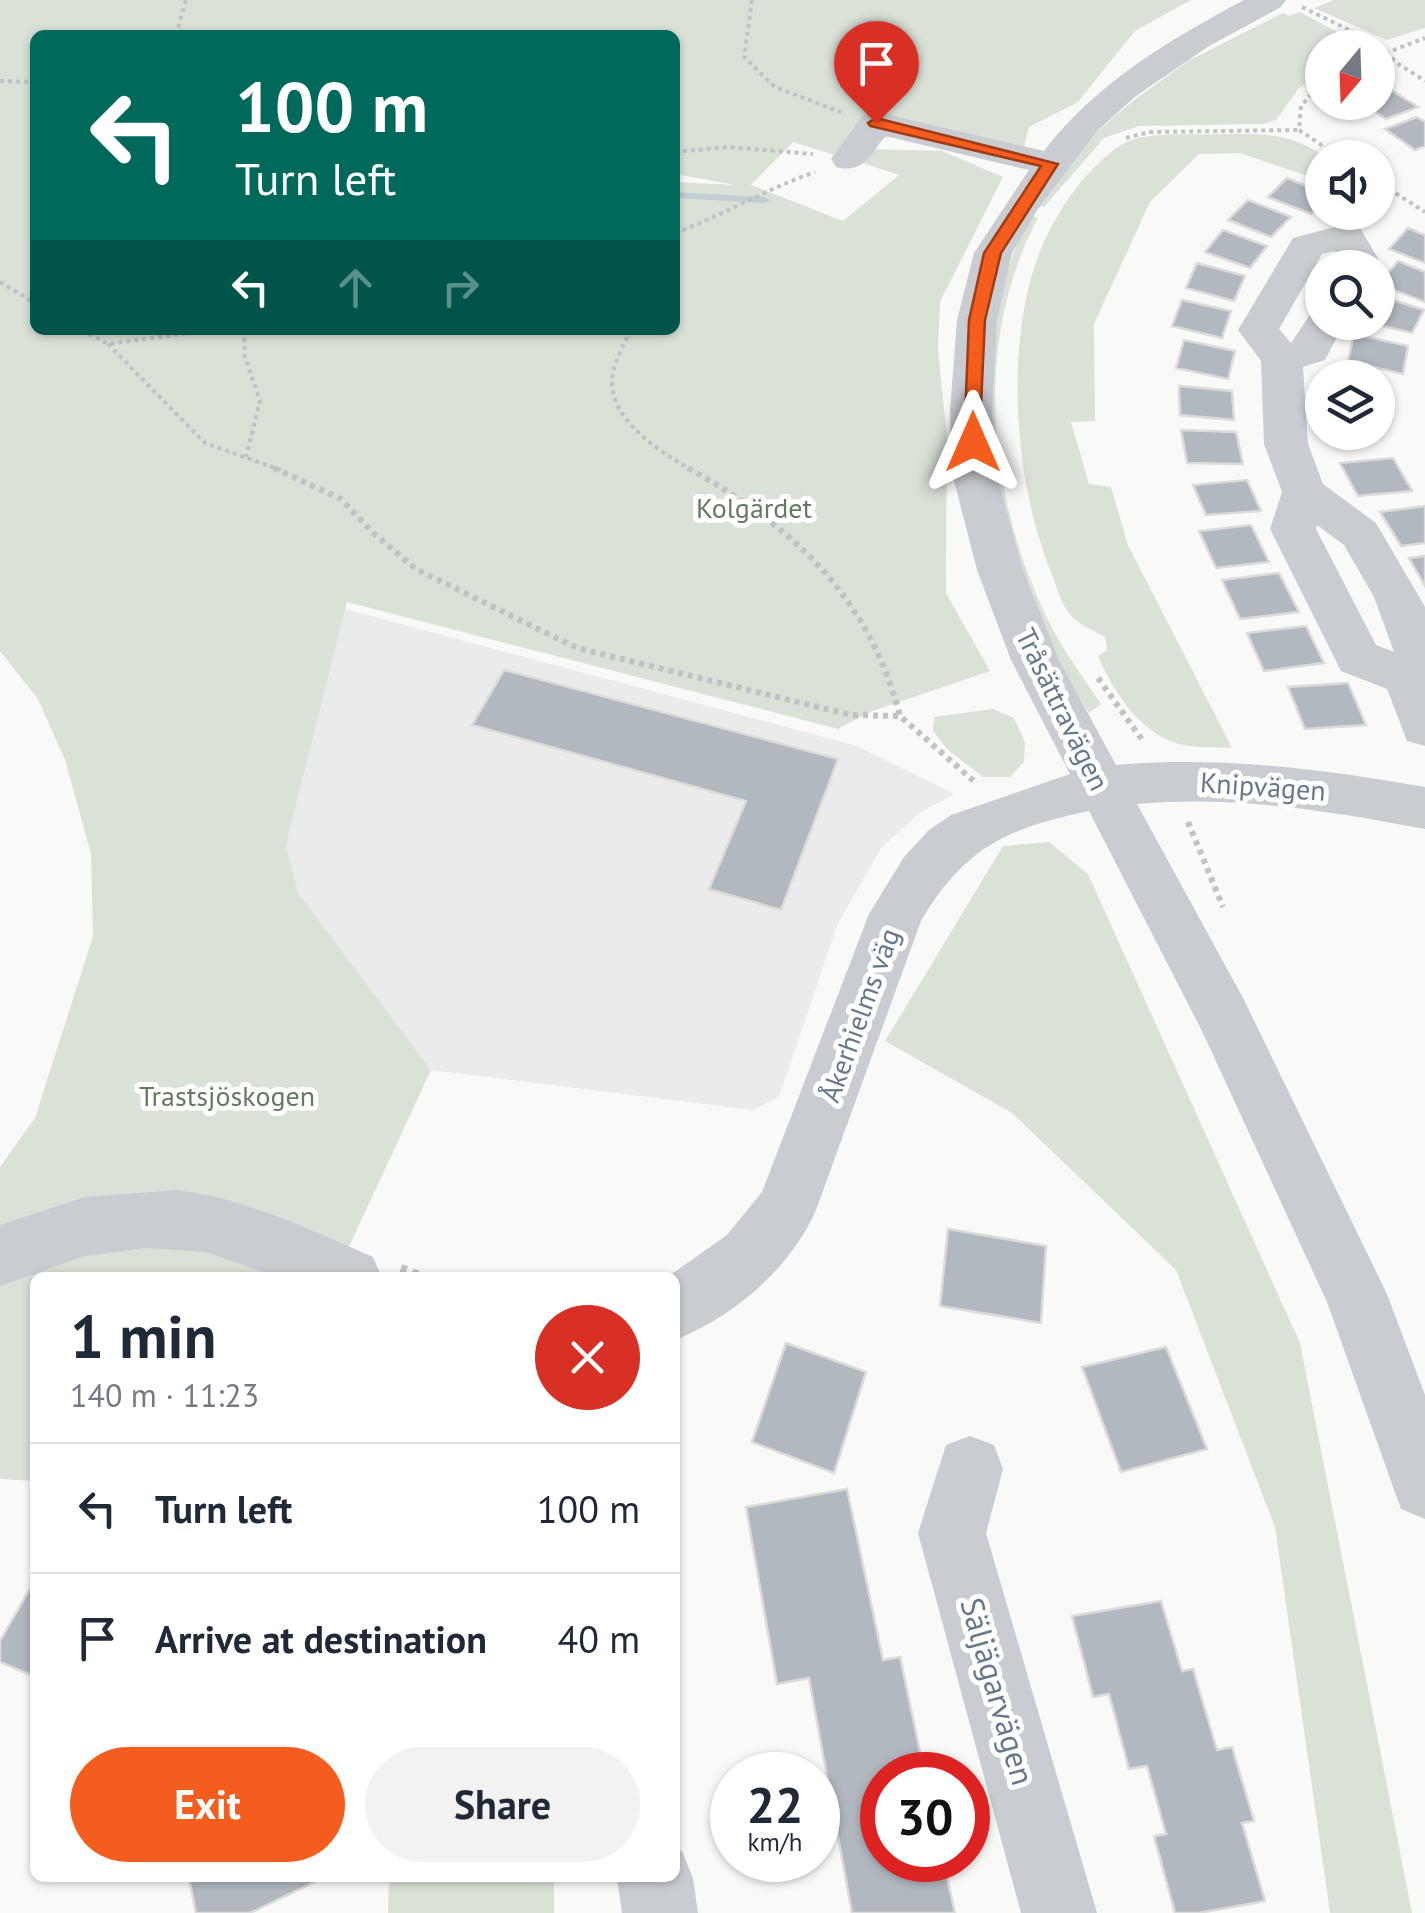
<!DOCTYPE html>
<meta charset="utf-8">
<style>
:root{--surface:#fff;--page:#f2f2f3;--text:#1f2937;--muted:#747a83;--line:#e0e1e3;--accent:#f45d1d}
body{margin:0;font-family:"PT Sans",sans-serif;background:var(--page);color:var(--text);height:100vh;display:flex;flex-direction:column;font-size:38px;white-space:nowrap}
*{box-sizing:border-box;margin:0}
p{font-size:32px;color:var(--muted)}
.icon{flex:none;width:55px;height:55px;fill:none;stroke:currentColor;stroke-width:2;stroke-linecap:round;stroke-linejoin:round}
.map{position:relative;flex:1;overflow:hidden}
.sheet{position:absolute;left:30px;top:1272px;width:650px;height:610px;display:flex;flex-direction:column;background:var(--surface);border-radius:15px;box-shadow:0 2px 8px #0004}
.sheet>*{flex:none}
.banner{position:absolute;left:30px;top:30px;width:650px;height:305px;border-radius:15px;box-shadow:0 2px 8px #0004;background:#00695c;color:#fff;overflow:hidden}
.needle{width:65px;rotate:199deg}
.controls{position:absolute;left:1305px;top:30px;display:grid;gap:20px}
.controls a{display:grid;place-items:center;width:90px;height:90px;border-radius:50%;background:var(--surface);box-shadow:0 2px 8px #0004;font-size:50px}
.speed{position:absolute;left:710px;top:1752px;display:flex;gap:20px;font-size:50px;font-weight:700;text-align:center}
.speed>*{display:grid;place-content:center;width:130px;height:130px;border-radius:50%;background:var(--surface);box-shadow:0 2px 8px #0004;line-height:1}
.speed small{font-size:25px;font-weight:400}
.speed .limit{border:15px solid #d22;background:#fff;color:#111}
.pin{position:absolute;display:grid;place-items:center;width:85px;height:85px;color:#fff;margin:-102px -42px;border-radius:50% 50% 50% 0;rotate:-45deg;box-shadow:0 0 10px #0007}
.pin .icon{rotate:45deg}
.me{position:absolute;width:110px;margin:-55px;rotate:0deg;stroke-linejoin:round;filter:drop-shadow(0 0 8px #0008)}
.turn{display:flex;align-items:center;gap:35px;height:210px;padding:0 40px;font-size:45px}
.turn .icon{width:130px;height:130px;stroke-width:2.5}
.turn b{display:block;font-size:70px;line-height:85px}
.lanes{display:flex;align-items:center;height:95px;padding:0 40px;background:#0003;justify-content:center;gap:50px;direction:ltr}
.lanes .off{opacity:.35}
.round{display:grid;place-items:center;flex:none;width:105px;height:105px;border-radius:52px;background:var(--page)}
.overview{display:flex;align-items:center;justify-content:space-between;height:170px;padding:0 40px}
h1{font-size:60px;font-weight:700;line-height:75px}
.cta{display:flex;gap:20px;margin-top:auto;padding:20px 40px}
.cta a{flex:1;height:115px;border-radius:60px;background:var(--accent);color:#fff;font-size:40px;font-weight:700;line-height:115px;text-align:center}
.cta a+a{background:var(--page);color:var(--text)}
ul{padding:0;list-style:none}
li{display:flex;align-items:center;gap:30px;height:130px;padding:0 40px;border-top:2px solid var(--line)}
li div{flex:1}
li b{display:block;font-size:38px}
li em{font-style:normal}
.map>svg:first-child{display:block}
.built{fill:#eaebea}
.green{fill:#dae2d7;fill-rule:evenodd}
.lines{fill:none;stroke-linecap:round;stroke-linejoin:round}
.stream{fill:#c3ced4;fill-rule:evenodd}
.building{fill:#b1b8c0;stroke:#dbdbd9;stroke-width:2.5}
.path-far2{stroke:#c0c3c5;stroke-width:4;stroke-dasharray:4 4;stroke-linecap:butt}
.path-far1{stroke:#c0c3c5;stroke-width:6;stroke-dasharray:5 5;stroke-linecap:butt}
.path{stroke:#c0c3c5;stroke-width:8;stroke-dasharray:6 6;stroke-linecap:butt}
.minor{fill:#c9cdd1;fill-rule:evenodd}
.route{fill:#f45d1d;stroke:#9f3c13;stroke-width:2.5}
.labels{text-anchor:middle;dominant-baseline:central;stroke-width:10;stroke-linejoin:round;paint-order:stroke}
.park-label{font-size:28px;fill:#657b61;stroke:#fff}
.street-label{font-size:28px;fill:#66788b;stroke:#fff}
.near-street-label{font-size:32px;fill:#66788b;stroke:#fff}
</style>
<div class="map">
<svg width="1425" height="1913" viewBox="0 0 1425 1913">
<rect width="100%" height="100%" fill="#f9faf7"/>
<!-- built -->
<path class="built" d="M345,609l512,137 97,48 -36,20 -37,34 -43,75 -59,174 -26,13 -322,-40 -132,-176 -13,-48z"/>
<!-- green -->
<path class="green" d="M0,0h1191l-56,31 -57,71 -49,25 -5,20 -151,-29 15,20 -33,3 -21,14 -41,-13 -42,43 92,36 56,-46 -39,-13 10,-13 72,2 61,26 -63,125 -2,48 9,87 -1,156 44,78 -120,41 -32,17 -491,-127 -61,244 13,48 132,176 -96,207 -300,1v203l-35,-2v-312l35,-49 58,-182 -2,-82 -26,-94 -27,-61 -38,-48zM35,35h640v139l61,11 -61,-3v148h-640z
M1334,0h91v28l-38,12 -73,-32z
M1300,12l65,35 -43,1v24l-23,16 -23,32 -13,4 -124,2 -35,12 -60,69 -9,-3 52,-64 46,-39 55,-40 95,-48 6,3z
M1222,134c45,0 66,-2 104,23l-4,1v23l-82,-28 -41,1 -49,48 -56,122 1,97 -24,1 18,62 22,3 17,58 104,203c-16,-1 -33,0 -48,-3 -41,-7 -72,-55 -86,-89l9,-6 -2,-13c-12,-7 -29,-13 -37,-25 -7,-9 -11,-24 -15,-35 -36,-85 -47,-209 -22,-299 13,-48 46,-102 87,-131 25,-18 75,-11 104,-13z
M1029,215l9,3c-67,126 -50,283 13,408 14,27 33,53 50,78l-12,9c-91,-145 -136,-337 -60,-498z
M993,709l21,9 11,24 -1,20 -14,15h-27l-35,-27 -15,-19 1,-14z
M1049,842l39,32 212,469 112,570h-82l-55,-386 -99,-257 -164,-157 -127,-72 118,-195z
M389,1878h165v35h-166z"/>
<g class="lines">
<!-- stream -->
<path class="stream" d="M675,192l90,5 5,3 -5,3 -90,-5z"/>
</g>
<!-- building -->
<path class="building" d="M1388,88l30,19 -32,12 -25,-17h17v-10z
M1417,117l8,5v24l-10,4 -30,-21z
M1287,178l35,14v10l-11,12 -43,-17z
M1248,200l43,17 -20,20 -43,-17z
M1408,228l17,7v28l-36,-14z
M1223,230l44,16 -17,22 -45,-16z
M1398,261l27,11v30l-46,-18z
M1197,263l48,13 -11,25 -48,-13z
M1378,295l46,15 -12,23 -45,-11h11z
M1182,300l49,11 -9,27 -50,-12z
M1354,334l54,12 -5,28 -55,-13z
M1184,340l51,11 -7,28 -52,-11z
M1378,382l10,2 -4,29 -6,-1z
M1179,386l53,5 2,29 -54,-5z
M1181,430l55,2 7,32 -56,-1z
M1393,458l19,33 -54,5 -18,-33z
M1247,480l14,31 -55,4 -13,-30z
M1425,506v37l-24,3 -21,-34z
M1251,525l18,37 -53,6 -17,-37z
M1425,556v30l-16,-28z
M1279,573l20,39 -59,7 -18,-39z
M1306,626l18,37 -60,8 -17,-38z
M504,670l334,89 -57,151 -72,-21 37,-88 -274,-76z
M1348,683l18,42 -61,4 -17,-42z
M948,1229l98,17 -5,77 -101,-17z
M786,1343l80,29 -32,101 -82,-31z
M1166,1347l41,102 -86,23 -39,-105z
M847,1489l36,171 17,-3 25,118h-43v85h61l12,53h-103l-43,-235 -32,6 -31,-177z
M35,1580v97l-35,-15v-21z
M1161,1601l21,70 11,-2 24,81 15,-3 22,74 -12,2 23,78 -66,12h-24l-21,-77 12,-2 -19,-68 -18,3 -20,-75 -16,3 -21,-81z
M189,1878h129l1,2 -69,33h-54z"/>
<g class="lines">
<!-- path-far2 -->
<path class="path-far2" d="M752,0l-8,57 31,30 66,25
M1302,7l76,37 19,19 28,18
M176,35l10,-35
M1378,56l47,-18
M0,81l35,1
M1322,82l-21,24 -2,24 42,28
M1126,138l23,-6 150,-2
M675,152l52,-5 86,7
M1378,181l11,8 -11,12
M1389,189l36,23
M675,233c49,-18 91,-44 140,-61
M0,282l35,21
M82,330l26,14 104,-14
M244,330l1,27 15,44 -14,56
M631,330c-8,16 -19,35 -19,53 1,40 50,70 80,87
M108,344l97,99 76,27"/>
<!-- path-far1 -->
<path class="path-far1" d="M274,468l67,31 32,34 43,36 161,79 274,67 49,1 76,67
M688,468c104,58 181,128 212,248
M1098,678l45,63
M1188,822l35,85"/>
<!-- path -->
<path class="path" d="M401,1268l27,10"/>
<!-- minor -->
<path class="minor" d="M1244,0h42l-5,7 -72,39 -73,50 -39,35 -59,78 -26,44 -15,67 -5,91 4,62 27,97 36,90 57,105c105,-9 206,4 309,22v42c-95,-18 -191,-34 -288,-25l106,194 144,296 38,101v124l-24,-10 -74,-207 -125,-271 -113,-220c-82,17 -125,37 -168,110l-105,289c-25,58 -83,107 -141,130v-62h-9l61,-43 35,-43 107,-278 35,-57 25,-27 22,-15 119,-41 -59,-114 -34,-90 -25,-97 -2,-62 7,-91 17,-67 55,-83 -144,-34c-15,20 -22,38 -49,31l-5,-8 32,-44 13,-3 168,39c52,-68 125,-111 200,-151z
M1346,224l14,4 19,32 -4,8h-39l3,-8 -4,-9 -13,3 -43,75 12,14 20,-30 11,-3v12h23l-20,38 -22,7 5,77 15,40 53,39 49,84v139l-18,-5 -20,-52 -46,-18 -71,-142 12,-37 -18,-48 -3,-83 -23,-31 55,-92zM1317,525l27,20 30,52 20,55 -18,-7 -60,-116z
M177,1190c70,9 132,39 196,67l9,21h-102l-74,-26 -60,-4 -61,8 -85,30v-61l85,-28z
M970,1436l24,9 9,24 -17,64 111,380h-76l-103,-380 28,-88z
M675,1848l7,3 11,27 5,35h-76l-5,-35h58z"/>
</g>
<!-- route -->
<path class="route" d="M876,118l182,46 -57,89 -16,67 -6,126 -6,2 -9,-6 5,-122 15,-67 57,-87 -171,-40 -2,-3z"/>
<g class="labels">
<!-- park labels -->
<g class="park-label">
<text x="754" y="507">Kolgärdet</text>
<text x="227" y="1095">Trastsjöskogen</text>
</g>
<!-- street labels -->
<g class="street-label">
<text transform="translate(1063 709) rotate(64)">Tråsättravägen</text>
<text transform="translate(1263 786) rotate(4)">Knipvägen</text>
<text transform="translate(859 1015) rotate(-70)">Åkerhielms väg</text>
</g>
<!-- near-street labels -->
<g class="near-street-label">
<text transform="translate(998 1691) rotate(74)">Säljägarvägen</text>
</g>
</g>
</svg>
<div class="controls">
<a><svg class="needle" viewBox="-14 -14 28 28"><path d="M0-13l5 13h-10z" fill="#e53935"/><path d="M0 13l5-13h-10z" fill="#747a83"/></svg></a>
<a><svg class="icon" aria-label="sound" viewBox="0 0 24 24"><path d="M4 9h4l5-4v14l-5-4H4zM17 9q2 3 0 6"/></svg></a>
<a><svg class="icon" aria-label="search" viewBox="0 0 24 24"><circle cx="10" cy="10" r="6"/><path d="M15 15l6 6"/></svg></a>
<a><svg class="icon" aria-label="layers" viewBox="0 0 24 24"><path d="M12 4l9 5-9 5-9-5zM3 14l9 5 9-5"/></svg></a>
</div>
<div class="speed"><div>22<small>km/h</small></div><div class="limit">30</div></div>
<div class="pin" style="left:876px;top:123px;background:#d93025"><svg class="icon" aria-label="arrive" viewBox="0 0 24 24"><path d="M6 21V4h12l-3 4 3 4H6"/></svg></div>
<svg class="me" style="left:973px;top:442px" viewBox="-20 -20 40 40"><path d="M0-17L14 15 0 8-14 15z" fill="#f45d1d" stroke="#fff" stroke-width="4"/></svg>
<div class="banner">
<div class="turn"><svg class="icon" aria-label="left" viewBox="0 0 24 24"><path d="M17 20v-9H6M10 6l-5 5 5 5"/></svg><div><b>100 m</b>Turn left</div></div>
<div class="lanes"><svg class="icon" aria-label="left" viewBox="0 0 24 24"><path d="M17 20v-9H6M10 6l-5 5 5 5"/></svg><svg class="icon off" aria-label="ahead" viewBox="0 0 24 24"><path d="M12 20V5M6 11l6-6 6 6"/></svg><svg class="icon off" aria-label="right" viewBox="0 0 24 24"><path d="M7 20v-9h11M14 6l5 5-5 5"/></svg></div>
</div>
<section class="sheet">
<div class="overview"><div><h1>1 min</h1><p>140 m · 11:23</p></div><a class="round" style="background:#d93025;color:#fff"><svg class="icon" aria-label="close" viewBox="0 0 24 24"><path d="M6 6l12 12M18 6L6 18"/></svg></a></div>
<ul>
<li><svg class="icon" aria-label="left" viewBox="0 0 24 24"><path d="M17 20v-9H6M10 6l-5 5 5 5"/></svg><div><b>Turn left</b></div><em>100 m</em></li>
<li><svg class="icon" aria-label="arrive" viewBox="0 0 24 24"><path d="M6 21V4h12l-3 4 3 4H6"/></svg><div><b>Arrive at destination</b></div><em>40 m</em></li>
</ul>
<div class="cta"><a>Exit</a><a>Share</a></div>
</section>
</div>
